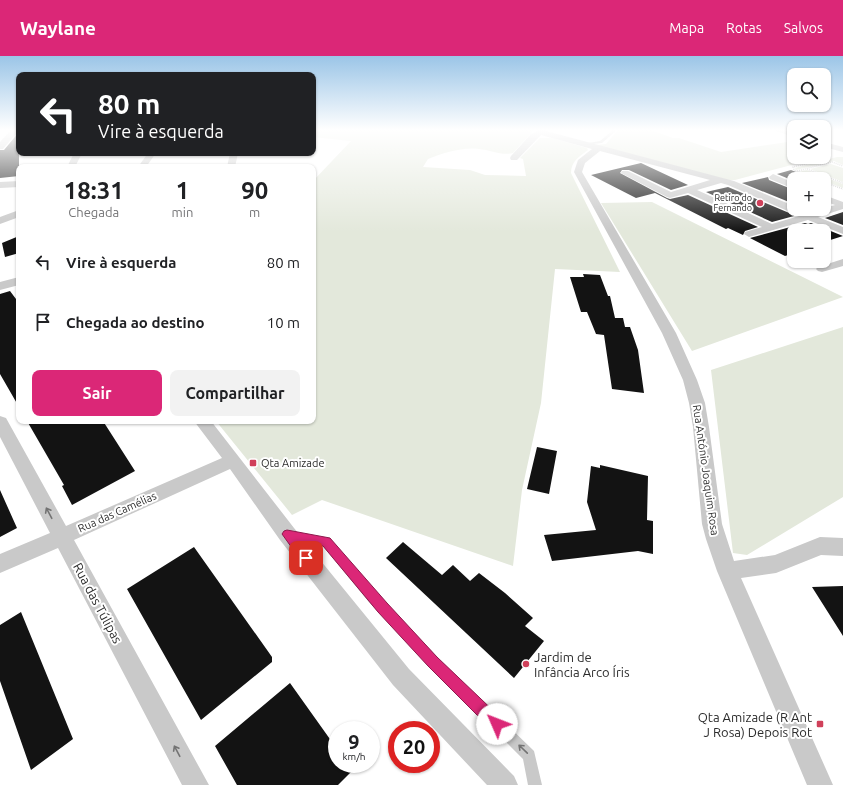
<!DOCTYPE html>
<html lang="pt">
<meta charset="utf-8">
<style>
:root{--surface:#fff;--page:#f2f2f2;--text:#202124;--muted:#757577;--accent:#db2777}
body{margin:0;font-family:Ubuntu,sans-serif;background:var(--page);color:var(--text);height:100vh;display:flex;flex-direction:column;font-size:15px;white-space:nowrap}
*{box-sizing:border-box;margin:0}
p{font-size:13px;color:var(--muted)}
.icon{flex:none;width:22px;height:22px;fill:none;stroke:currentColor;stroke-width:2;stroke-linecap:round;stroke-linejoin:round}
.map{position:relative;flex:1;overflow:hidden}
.panel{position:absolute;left:16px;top:108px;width:300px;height:260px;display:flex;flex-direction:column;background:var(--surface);border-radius:8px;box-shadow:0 1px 3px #0004}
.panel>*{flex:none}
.top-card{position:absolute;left:16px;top:16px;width:300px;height:84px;border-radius:8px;box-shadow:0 1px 3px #0004;background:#202124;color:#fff;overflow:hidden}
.tools{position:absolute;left:787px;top:12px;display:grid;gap:8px}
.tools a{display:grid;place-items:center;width:44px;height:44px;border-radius:8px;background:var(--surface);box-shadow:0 1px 3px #0004;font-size:20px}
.speed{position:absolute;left:328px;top:665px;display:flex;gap:8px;font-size:20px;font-weight:700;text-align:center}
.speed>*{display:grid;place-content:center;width:52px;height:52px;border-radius:50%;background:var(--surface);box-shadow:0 1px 3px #0004;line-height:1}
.speed small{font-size:10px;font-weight:400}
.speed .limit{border:6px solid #d22;background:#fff;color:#111}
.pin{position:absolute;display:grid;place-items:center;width:34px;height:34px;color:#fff;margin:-17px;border-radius:8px;box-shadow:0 2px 6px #0006}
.me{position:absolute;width:44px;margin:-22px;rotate:314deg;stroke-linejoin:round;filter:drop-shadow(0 0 3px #0008)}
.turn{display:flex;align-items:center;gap:14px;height:84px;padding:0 16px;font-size:18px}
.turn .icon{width:52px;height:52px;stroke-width:2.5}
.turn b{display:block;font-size:28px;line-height:34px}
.eta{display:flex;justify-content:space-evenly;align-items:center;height:68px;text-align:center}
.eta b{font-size:24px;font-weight:600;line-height:28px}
.cta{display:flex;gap:8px;margin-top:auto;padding:8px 16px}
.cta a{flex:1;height:46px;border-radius:8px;background:var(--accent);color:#fff;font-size:16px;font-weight:600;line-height:46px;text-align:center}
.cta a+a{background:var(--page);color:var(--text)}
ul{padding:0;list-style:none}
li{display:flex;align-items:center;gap:12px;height:60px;padding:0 16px}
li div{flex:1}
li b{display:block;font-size:15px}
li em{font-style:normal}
header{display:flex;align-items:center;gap:24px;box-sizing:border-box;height:56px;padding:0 20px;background:var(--accent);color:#fff}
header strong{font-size:19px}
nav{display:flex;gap:22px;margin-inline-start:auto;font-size:14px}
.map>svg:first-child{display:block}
.green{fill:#e3e8db}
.building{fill:#131313}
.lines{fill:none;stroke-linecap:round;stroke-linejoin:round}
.path{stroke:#c9c9c9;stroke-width:1.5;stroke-dasharray:1 1;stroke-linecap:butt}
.lane{fill:#c9c9c9;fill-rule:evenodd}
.street{fill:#c9c9c9;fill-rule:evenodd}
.oneway{stroke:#737373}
.route{fill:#db2777;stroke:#8e194d}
.poi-dot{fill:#d0405a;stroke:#fff;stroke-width:1.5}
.labels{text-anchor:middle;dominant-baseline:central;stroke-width:4;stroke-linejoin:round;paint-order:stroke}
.far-poi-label{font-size:9px;fill:#2c2c2c;stroke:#fff;text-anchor:end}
.poi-label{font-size:11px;fill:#2c2c2c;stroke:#fff;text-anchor:start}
.street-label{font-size:11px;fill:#2c2c2c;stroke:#fff}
.near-street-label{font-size:13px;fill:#2c2c2c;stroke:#fff}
.near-poi-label{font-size:13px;fill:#2c2c2c;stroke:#fff;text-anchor:start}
</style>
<header>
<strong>Waylane</strong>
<nav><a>Mapa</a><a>Rotas</a><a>Salvos</a></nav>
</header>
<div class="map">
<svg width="843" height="729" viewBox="0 0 843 729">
<rect width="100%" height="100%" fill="#fff"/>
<!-- green -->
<path class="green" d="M313,74h221l-21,23c-11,3 -22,-3 -34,-4 -18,-2 -35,4 -51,10l-5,8 47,3 15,5 41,1 -3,-17 -3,-1 20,-20h12l35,10 1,2c-8,6 -17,11 -17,23l49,99 -65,-3 -14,134 -19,87 -9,76 -191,-66 -30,15 -76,-94h97v-240l38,-40 -38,-4z
M618,74h33l22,8h6l42,14 73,-11v16h28l-87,23h-7l-132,-35 10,-1z
M837,101h6v8l-9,-4 -38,9 -1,-2z
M831,108l12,4v14l-33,-13z
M807,114l36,14v4l-19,-7v-2h-5l-19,-8z
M652,146l191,95 -151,54 -91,-148z
M843,271v170l-96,58 -14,-2 -22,-183z"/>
<!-- building -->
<path class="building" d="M19,76v44l-19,2v-28h4z
M641,107l47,22 -17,5 -42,-20h-7l-2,3 47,25 3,1 18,-4 70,32 -13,4 -2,4 -15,-7 -2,1 -71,-36 -19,5 -45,-23z
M791,114l23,9h-20v2l-17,-7z
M768,121l1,3 25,10v14l-52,-21z
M728,131l66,28v1l-22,6 -66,-30z
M843,156v13l-18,-7z
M805,167l3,1 3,-1 32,13 -19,6v-11h-30v22l-9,3 -35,-18z
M19,180v17l-14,4 -3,-14z
M583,218l17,1 8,21h2l5,22h8l2,9h5l8,23 6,43 -32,-4 -8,-54 -8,-1 -9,-22h-6l-11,-35h14z
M10,235l9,12v104l-19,-33v-80z
M27,365h76l32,50 -63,34 -10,-19 2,-1z
M537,391l20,4 -8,43 -22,-5z
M600,409l48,11 -1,44 6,1v33l-15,-3 -86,10 -8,-26 52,-5 -9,-28 4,-36 9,2z
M0,434l17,38 -17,9z
M403,486l39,33 11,-10 17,16 9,-8 26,20 28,25 -8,8 19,15 -30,37 -128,-120z
M194,491l78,110v5l-71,58 -74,-131z
M843,530v50l-31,-49z
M21,556l52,127 -42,31 -31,-89v-56z
M290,627l47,66v15h22l-21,21h-101l-22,-39z"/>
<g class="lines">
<!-- path -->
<path class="path" d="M807,113l36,14
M797,115l35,-9 11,4
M816,123l-22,-9 -1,-3 34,-8
M824,126l19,7"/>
<!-- lane -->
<path class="lane" d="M613,74h4l-15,13 -18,2 -2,-1 18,-3z
M291,475l38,8 47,54 61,64 97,94 8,34h-14l-5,-26 -94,-94 -61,-64 -45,-55 -35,-8 -2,-3 2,-3z"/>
<!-- street -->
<path class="street" d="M11,74h8l-16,19h-3v-7z
M539,74h7v1l188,50 60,25v3h6l9,4 26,-8 -11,-4v-6l19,7v7l-25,8 25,10v7l-35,-14 -59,17 -5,-3 1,-2 17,-5 -74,-34 -18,5 -3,-1 -46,-24 1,-2h6l43,21 39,-12 -110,-29 -15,12 -3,9 94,161 21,47 8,23 4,24 13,97 12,37 41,-6 45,-18 23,1v18l-22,-1 -45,18 -35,5 92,207h-26l-90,-214 -11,-32 -4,-15 -9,-97 -4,-24 -6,-23 -21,-47 -88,-161 4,-12 14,-11 -51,-14 -24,25h-6l-1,-2 1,-2 20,-22zM721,127l7,2 71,31 -27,8 -75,-34z
M773,74h11l10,3v4z
M824,86l19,5v5l-19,-5z
M74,97h8l-7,14h-8z
M148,97h8l-10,14h-8z
M230,97h8l-3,14h-8z
M773,118l21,9v6l-24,-10 -1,-2z
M19,125v6l-19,1v-6z
M19,154v7l-19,7v-7z
M843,203v7l-21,6 -4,-1 -2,-2 2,-2z
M19,221v8l-19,5v-8z
M0,360l6,2 60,108 156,-68 -28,-37h17l83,107 115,141 105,107 4,9h-31l-94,-100 -113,-145 -50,-71 -156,71 135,245h-27l-124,-237 -58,25v-19l50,-21 -50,-96z"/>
</g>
<!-- one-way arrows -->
<defs><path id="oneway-shaft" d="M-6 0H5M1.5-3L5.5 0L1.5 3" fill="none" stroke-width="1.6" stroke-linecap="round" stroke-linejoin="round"/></defs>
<g class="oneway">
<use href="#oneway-shaft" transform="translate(49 457) rotate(-118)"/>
<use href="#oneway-shaft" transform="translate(523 693) rotate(-136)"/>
<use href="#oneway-shaft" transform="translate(177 695) rotate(-118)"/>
</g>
<!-- sky -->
<linearGradient id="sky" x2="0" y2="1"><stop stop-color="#9bc5e7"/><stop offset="0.42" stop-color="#fff"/><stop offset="1" stop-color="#fff" stop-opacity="0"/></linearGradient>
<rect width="843" height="176" fill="url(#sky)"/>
<!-- route -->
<path class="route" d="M287,474l43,8 57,65 50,54 65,62 2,5 -2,6 -5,2 -5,-2 -64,-64 -50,-54 -55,-66 -23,-4 12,16 -2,4 -4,1 -4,-1 -20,-28 2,-3z"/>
<!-- markers -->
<g class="poi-dot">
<circle cx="760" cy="147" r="4"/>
<rect x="249" y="403" width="8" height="8" rx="2"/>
<circle cx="526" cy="608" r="4"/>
<rect x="816" y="664" width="8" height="8" rx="2"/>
</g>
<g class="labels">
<!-- far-poi labels -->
<g class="far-poi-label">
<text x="752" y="142">Retiro do<tspan x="752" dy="10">Fernando</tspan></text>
</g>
<!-- poi labels -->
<g class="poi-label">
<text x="261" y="407">Qta Amizade</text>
</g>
<!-- street labels -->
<g class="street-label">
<text transform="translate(706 414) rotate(82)">Rua António Joaquim Rosa</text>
<text transform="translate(117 456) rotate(-24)">Rua das Camélias</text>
</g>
<!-- near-street labels -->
<g class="near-street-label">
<text transform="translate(98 547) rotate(62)">Rua das Túlipas</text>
</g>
<!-- near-poi labels -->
<g class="near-poi-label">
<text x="534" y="601">Jardim de<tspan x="534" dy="15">Infância Arco Íris</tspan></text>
<text x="812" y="661" text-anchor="end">Qta Amizade (R Ant<tspan x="812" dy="15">J Rosa) Depois Rot</tspan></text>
</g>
</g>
</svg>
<div class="tools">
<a><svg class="icon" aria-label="search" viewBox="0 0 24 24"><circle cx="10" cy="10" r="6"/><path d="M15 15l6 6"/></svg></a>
<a><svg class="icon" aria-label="layers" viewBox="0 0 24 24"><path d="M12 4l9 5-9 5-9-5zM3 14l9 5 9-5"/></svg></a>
<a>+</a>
<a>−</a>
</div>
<div class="speed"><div>9<small>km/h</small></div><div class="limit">20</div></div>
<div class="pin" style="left:306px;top:502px;background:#d93025"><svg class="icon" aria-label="arrive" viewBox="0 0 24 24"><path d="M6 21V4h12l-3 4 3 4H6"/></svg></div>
<svg class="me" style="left:497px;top:668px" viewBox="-20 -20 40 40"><circle r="19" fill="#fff"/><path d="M0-13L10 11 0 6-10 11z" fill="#db2777"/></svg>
<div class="top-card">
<div class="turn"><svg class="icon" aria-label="left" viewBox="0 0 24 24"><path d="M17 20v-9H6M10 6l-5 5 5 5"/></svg><div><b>80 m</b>Vire à esquerda</div></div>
</div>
<section class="panel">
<div class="eta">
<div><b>18:31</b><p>Chegada</p></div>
<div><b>1</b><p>min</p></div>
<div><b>90</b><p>m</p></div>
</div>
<ul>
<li><svg class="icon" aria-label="left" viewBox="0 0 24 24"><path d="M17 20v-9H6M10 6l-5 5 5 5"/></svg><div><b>Vire à esquerda</b></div><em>80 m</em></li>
<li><svg class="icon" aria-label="arrive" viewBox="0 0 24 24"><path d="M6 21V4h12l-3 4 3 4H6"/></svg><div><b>Chegada ao destino</b></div><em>10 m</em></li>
</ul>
<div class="cta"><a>Sair</a><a>Compartilhar</a></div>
</section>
</div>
